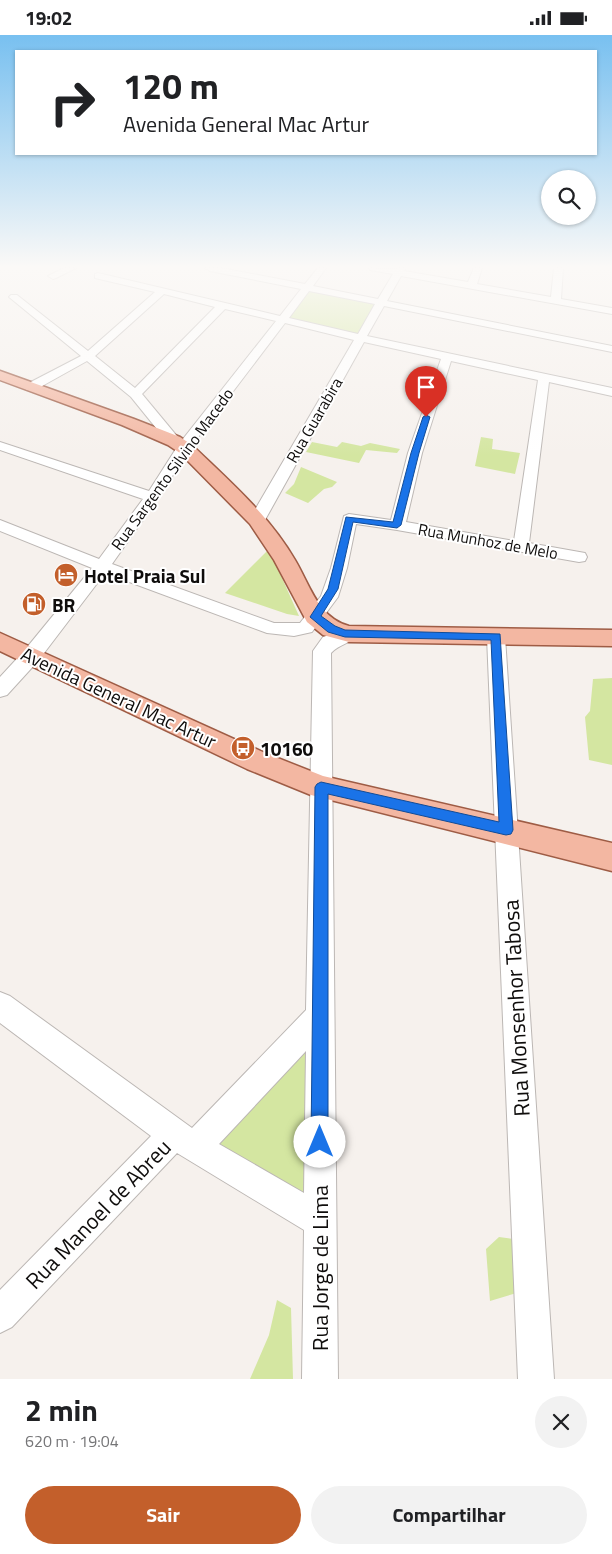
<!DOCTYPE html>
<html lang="pt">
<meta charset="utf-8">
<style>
:root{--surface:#fff;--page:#f2f2f2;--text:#202124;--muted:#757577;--accent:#c35f2b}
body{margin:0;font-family:"Titillium Web",sans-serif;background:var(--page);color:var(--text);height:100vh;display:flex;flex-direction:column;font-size:19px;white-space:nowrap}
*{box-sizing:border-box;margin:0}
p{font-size:16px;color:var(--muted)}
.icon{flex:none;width:28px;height:28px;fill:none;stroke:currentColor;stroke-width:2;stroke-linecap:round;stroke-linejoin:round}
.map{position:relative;height:1344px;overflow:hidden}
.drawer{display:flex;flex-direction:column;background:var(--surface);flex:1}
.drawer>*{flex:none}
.top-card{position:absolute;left:15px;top:15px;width:582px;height:105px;border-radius:0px;box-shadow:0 1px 4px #0004;background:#fff;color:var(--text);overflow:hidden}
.buttons{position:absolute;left:541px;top:135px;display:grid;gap:10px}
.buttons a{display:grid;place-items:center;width:55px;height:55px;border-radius:50%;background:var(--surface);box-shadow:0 1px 4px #0004;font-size:25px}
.pin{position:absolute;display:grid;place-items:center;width:42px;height:42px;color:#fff;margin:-51px -21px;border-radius:50% 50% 50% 0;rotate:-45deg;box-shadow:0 0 5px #0007}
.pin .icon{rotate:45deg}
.me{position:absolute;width:55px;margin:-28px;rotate:0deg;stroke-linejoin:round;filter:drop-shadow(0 0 4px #0008)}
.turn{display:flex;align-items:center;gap:18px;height:105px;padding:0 25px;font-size:22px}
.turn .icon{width:65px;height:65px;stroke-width:2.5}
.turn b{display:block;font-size:35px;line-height:42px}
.round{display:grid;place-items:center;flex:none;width:52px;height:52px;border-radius:26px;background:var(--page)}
.headline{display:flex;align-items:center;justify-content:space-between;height:85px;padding:0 25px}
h1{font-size:30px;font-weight:700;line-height:38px}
.action{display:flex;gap:10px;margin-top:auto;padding:10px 25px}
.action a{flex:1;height:58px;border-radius:30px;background:var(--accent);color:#fff;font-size:20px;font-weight:700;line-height:58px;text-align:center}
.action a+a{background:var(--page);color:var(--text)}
.status{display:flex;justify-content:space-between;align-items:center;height:35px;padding:0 25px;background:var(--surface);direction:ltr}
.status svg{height:14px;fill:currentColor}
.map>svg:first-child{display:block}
.green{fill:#d4e6a1}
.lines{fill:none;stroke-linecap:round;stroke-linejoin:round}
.minor-casing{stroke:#bcb7b4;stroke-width:2}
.major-casing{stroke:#9e5c45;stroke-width:3}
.minor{fill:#fff;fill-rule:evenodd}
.major{fill:#f3b7a2;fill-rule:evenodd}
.route{fill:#1a73e8;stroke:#114b97}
.labels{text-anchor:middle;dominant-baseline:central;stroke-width:4;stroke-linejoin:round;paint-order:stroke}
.far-street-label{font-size:16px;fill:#0f0d0c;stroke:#fff}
.poi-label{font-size:19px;font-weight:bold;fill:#0f0d0c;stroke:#fff;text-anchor:start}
.street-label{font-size:19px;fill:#0f0d0c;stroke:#fff}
.near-street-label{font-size:22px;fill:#0f0d0c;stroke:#fff}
</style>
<div class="status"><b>19:02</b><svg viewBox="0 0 49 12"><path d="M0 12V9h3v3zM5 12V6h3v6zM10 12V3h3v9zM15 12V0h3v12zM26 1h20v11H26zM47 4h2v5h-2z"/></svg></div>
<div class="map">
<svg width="612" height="1344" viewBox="0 0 612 1344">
<rect width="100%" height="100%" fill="#f6f1ed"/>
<!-- green -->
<path class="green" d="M309,256l63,12 3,2 -18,29 -69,-15z
M481,402l12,2 -1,10 28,4 -5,21 -40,-8z
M312,407l25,5 5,-5 19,4 9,-3 30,6 -3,4 -31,-3 -7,13 -53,-11z
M301,432l36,15 -5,5 -8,2 -16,14 -23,-10 9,-9z
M269,514l30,67 -12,-2 -62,-21z
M612,643v87l-23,-5 -4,-43 5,-6 3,-32z
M313,1008l-1,163 -105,-62z
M499,1202l21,3v52l-30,9 -4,-52z
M277,1265l14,8 2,71h-43l19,-44z"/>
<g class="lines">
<!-- minor casing -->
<g class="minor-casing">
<path id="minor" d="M64,233h12l-20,10 -3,1 -5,-3z
M205,233h16l84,16 13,-16h8l-13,18 65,13 15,-25 -23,-4 -1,-2 27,1 1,-1h8l-1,3 64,11 6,-14h8l-5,16 74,13 3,-29h9l-2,31 51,9v6l-211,-38 -14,25 225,45v6l-228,-46 -17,30 245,52v8l-63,-14 -20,161 56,10 2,4 -2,4 -6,1 -182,-32 -41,-6 -9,44 -9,29 -26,35 -18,4 -27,-3 -162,-60 -67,88 -31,34 -7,2v-20l24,-26 68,-83 -92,-37v-11l99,39 44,-60 -143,-49v-8l149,49 30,-47 97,-123 -51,-12 -83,85 39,47 -7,4 -5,-1 -38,-47 -44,-36 -52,29h-8l-2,-3 2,-3 54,-28 -72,-59 2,-2h6l71,56 67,-59 -60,-14v-4l3,-1 182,43 21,-27 -91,-18zM309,256l66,13 -17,30 -69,-16zM164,259l51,13 -80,81 -40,-32zM285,288l69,17 -105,180 3,3h10l3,-3 99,-178 77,17 -33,94 -17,67 -42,-6 -5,2 -13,52 -10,28 -21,27h-26l-162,-59 47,-67 31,-49zM451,326l87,19 -24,161 -108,-19 16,-69z
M349,593l6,1 3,5c-5,9 -19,10 -27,19l7,726h-36l2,-149 -127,-77 -165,174 -12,6v-43l151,-154 -151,-113v-31l10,4 182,132 114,-118 7,-359 10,-14zM306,1016l-2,142 -85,-49z
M496,596l6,1 3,5 49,742h-36l-31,-742 3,-5z"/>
</g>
<!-- major casing -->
<g class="major-casing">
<path id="major" d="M0,336l134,48 46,18 12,8c37,36 77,70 103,115 15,25 23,58 54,66l263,4v16l-263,-4 -26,-7 -16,-13 -33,-62 -24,-36 -70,-71 -12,-8 -46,-20 -122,-45z
M0,598l265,120 58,23 289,67v28l-301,-76 -64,-26 -247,-118z"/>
</g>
<!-- minor -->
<use href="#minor" class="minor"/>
<!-- major -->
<use href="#major" class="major"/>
</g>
<!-- sky -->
<linearGradient id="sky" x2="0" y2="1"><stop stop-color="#78c0f0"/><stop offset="0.55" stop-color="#fbf9f7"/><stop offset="1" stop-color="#fbf9f7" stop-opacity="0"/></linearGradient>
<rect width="612" height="421" fill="url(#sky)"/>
<!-- route -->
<path class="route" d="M426,380l4,2 -11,36 -18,72 -4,3 -44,-6 -15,67 -17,27 14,10 10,4 155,4 13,196 -2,4 -5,1 -178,-41v348l-2,6 -6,3 -7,-3 -2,-6 4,-355 2,-3 4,-2 178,40 -8,-182 -146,-3 -17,-5 -18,-15 18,-28 18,-72 47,5 18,-69 12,-36z"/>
<!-- icons -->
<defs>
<g id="hotel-disc" transform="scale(1.25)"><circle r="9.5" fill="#c35f2b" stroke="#fff"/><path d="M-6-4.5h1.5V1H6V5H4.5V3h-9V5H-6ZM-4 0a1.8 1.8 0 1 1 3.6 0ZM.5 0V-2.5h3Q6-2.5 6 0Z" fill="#fff"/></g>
<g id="fuel-disc" transform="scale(1.25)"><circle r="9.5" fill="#c35f2b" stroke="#fff"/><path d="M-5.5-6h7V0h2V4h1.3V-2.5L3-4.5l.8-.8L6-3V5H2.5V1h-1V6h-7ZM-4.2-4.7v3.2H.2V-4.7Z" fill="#fff"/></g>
<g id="bus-disc" transform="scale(1.25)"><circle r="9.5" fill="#c35f2b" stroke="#fff"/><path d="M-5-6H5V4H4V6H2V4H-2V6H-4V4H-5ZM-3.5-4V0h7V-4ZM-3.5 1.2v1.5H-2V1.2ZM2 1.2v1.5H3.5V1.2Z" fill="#fff"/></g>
</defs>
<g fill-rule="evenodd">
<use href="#hotel-disc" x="66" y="540"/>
<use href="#fuel-disc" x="34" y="569"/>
<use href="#bus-disc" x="243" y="713"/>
</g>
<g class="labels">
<!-- far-street labels -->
<g class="far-street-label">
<text transform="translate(314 385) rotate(-60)">Rua Guarabira</text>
<text transform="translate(172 434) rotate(-54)">Rua Sargento Silvino Macedo</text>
<text transform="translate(488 506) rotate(10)">Rua Munhoz de Melo</text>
</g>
<!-- poi labels -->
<g class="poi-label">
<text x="84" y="540">Hotel Praia Sul</text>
<text x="52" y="569">BR</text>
<text x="260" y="713">10160</text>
</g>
<!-- street labels -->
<g class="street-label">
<text transform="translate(119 662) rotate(25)">Avenida General Mac Artur</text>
</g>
<!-- near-street labels -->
<g class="near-street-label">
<text transform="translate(516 973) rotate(-93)">Rua Monsenhor Tabosa</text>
<text transform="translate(98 1179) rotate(-46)">Rua Manoel de Abreu</text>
<text transform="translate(320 1233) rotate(-90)">Rua Jorge de Lima</text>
</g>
</g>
</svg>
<div class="buttons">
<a><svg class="icon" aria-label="search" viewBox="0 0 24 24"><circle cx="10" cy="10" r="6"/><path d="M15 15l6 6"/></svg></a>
</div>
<div class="pin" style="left:426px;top:382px;background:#d93025"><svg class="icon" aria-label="arrive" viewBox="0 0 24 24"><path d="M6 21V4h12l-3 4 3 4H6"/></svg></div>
<svg class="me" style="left:320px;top:1107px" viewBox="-20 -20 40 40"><circle r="19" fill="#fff"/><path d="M0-13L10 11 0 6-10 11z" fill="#1a73e8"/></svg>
<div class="top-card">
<div class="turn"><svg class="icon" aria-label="right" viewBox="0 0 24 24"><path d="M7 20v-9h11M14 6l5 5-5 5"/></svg><div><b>120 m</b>Avenida General Mac Artur</div></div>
</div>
</div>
<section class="drawer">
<div class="headline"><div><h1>2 min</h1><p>620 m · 19:04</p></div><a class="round"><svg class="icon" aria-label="close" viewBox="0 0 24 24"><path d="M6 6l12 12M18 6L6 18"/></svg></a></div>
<div class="action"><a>Sair</a><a>Compartilhar</a></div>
</section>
